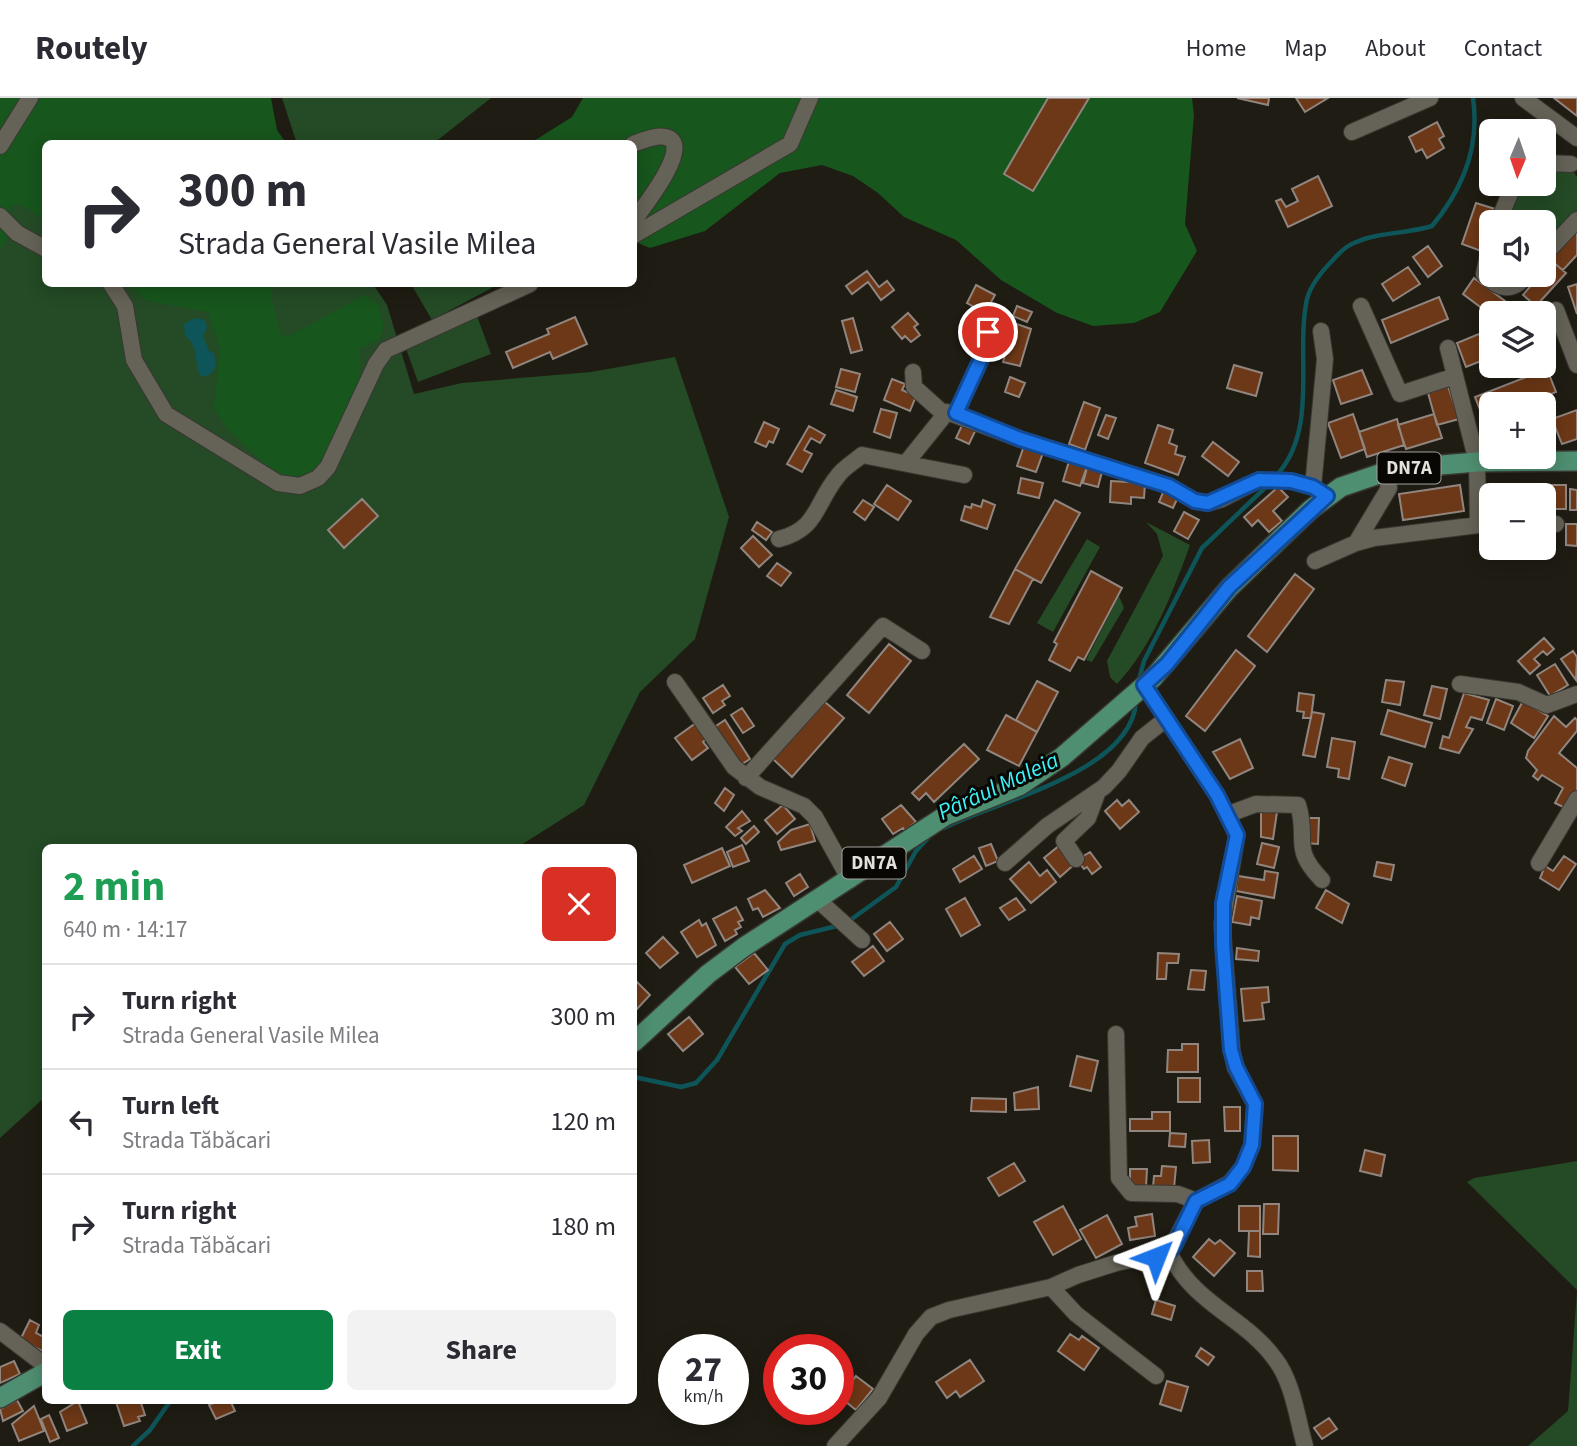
<!DOCTYPE html>
<meta charset="utf-8">
<style>
:root{--surface:#fff;--page:#f2f2f3;--text:#2b2b33;--muted:#7c7c81;--line:#e1e1e2;--accent:#0b8043}
body{margin:0;font-family:"Source Sans 3",sans-serif;background:var(--page);color:var(--text);height:100vh;display:flex;flex-direction:column;font-size:26px;white-space:nowrap}
*{box-sizing:border-box;margin:0}
p{font-size:23px;color:var(--muted)}
.icon{flex:none;width:38px;height:38px;fill:none;stroke:currentColor;stroke-width:2;stroke-linecap:round;stroke-linejoin:round}
.map{position:relative;flex:1;overflow:hidden}
.panel{position:absolute;left:42px;top:746px;width:595px;height:560px;display:flex;flex-direction:column;background:var(--surface);border-radius:10px;box-shadow:0 4px 18px #0003}
.panel>*{flex:none}
.banner{position:absolute;left:42px;top:42px;width:595px;height:147px;border-radius:10px;box-shadow:0 4px 18px #0003;background:#fff;color:var(--text);overflow:hidden}
.needle{width:46px;rotate:182deg}
.fabs{position:absolute;left:1479px;top:21px;display:grid;gap:14px}
.fabs a{display:grid;place-items:center;width:77px;height:77px;border-radius:10px;background:var(--surface);box-shadow:0 4px 18px #0003;font-size:35px}
.speed{position:absolute;left:658px;top:1236px;display:flex;gap:14px;font-size:35px;font-weight:700;text-align:center}
.speed>*{display:grid;place-content:center;width:91px;height:91px;border-radius:50%;background:var(--surface);box-shadow:0 4px 18px #0003;line-height:1}
.speed small{font-size:18px;font-weight:400}
.speed .limit{border:10px solid #d22;background:#fff;color:#111}
.pin{position:absolute;display:grid;place-items:center;width:60px;height:60px;color:#fff;margin:-30px;border:4px solid #fff;border-radius:50%;box-shadow:0 2px 7px #0007}
.me{position:absolute;width:77px;margin:-38px;rotate:45deg;stroke-linejoin:round;filter:drop-shadow(0 0 5px #0008)}
.turn{display:flex;align-items:center;gap:24px;height:147px;padding:0 21px;font-size:32px}
.turn .icon{width:91px;height:91px;stroke-width:2.5}
.turn b{display:block;font-size:49px;line-height:60px}
.round{display:grid;place-items:center;flex:none;width:74px;height:74px;border-radius:10px;background:var(--page)}
.head{display:flex;align-items:center;justify-content:space-between;height:119px;padding:0 21px}
h1{font-size:42px;font-weight:700;line-height:52px;color:#1e9e55}
.action{display:flex;gap:14px;margin-top:auto;padding:14px 21px}
.action a{flex:1;height:80px;border-radius:10px;background:var(--accent);color:#fff;font-size:28px;font-weight:700;line-height:80px;text-align:center}
.action a+a{background:var(--page);color:var(--text)}
ul{padding:0;list-style:none}
li{display:flex;align-items:center;gap:21px;height:105px;padding:0 21px;border-top:2px solid var(--line)}
li div{flex:1}
li b{display:block;font-size:26px}
li em{font-style:normal}
header{display:flex;align-items:center;gap:42px;box-sizing:border-box;height:98px;padding:0 35px;background:var(--surface);border-bottom:2px solid var(--line)}
header strong{font-size:33px}
nav{display:flex;gap:38px;margin-inline-start:auto;font-size:24px}
.map>svg:first-child{display:block}
.green{fill:#244b25}
.forest{fill:#17561d}
.water{fill:#0e5559}
.lines{fill:none;stroke-linecap:round;stroke-linejoin:round}
.stream{stroke:#0e5559;stroke-width:4.5}
.building{fill:#6d3817;stroke:#91857f;stroke-width:2}
.minor-casing{stroke:#393732;stroke-width:18}
.major-casing{stroke:#393732;stroke-width:22}
.minor{stroke:#656257;stroke-width:16}
.major{stroke:#4f8f71;stroke-width:19}
.route-casing{stroke:#114b97;stroke-width:18}
.route{stroke:#1a73e8;stroke-width:12}
.labels{text-anchor:middle;dominant-baseline:central;stroke-width:6;stroke-linejoin:round;paint-order:stroke}
.shield{fill:#080704;stroke:#a1a09a;stroke-width:2}
.shield-label{font-size:19px;font-weight:bold;fill:#e3e1da}
.water-label{font-size:23px;font-style:italic;fill:#3cf3fb;stroke:#080704}
</style>
<header>
<strong>Routely</strong>
<nav><a>Home</a><a>Map</a><a>About</a><a>Contact</a></nav>
</header>
<div class="map">
<svg width="1577" height="1348" viewBox="0 0 1577 1348">
<rect width="100%" height="100%" fill="#1f1c13"/>
<!-- green -->
<path class="green" d="M0,0l46,46v140h327l14,21 27,89 48,-11 129,-11 84,-15 54,160 -34,122 -55,53 -56,113 -66,42h-472l-1,250 -45,41z
M282,0h209l-57,45 -137,1z
M1544,67l27,3 6,9v40l-33,34v-29h-43l15,-38h28z
M411,186h88l-67,36z
M477,218l14,38 -73,28 -14,-39z
M1146,424l44,23c-17,47 -38,102 -73,139l-7,-7 -3,-16 56,-105 -6,-22z
M1087,441l13,8 -47,85 -16,-9z
M1119,498l5,12 -32,54 -6,-2z
M1577,1063v129l-110,-108 7,-4z
M1577,1194v154h-49l40,-35z"/>
<!-- forest -->
<path class="forest" d="M0,0h271l6,32 9,13 -240,1 -1,77 -24,-17 -10,2 -4,32 -7,12z
M583,0h609l2,17 -9,109 12,27 -37,61 -26,11 -41,3 -36,-13 -56,-33 -45,-40 -52,-23 -26,-24 -25,-17 -31,-11 -42,8 -75,58 -55,17 -12,-5 -4,-8v-91h-105l43,-27z
M130,186h142v17l9,34 8,1 76,-41 13,9 6,23 -4,12 -20,9v36l-38,82 -25,18 -13,-4 -17,-14 -39,-36 -14,-22 6,-59 -12,-37 -63,-12z"/>
<!-- water -->
<path class="water" d="M195,220l10,2 2,8 -4,8 6,15 5,2 2,13 -5,8 -10,3c-8,-15 -1,-30 -16,-41l-1,-12z"/>
<g class="lines">
<!-- stream -->
<path class="stream" d="M1277,377c42,-47 18,-120 30,-176 4,-15 15,-28 26,-39 6,-7 13,-14 21,-17 23,-11 53,-9 78,-17 31,-37 48,-80 41,-128
M1138,585l6,-22 58,-113 67,-64
M944,730c51,-27 187,-55 192,-126
M849,823l47,-34 20,-36 14,-15
M634,979l47,10 15,-4 21,-23 68,-116 15,-9 41,-10
M133,1348l17,-16 21,-30"/>
</g>
<!-- building -->
<path class="building" d="M1048,0h41l-56,93 -29,-17z
M1237,0h32l-1,7z
M1296,0h32l-23,14z
M1554,0h23v18z
M1437,24l7,14 -5,3 5,9 -17,10 -5,-9 -6,3 -7,-15z
M1491,69v17h15l-5,12 -18,-6z
M1318,78l14,30 -44,21 -12,-26 5,-2 5,8 12,-6 -6,-12z
M1476,105l19,6 -14,42 -19,-7z
M1577,130v27l-14,15 -16,-12z
M1428,148l14,20 -14,11 -15,-20z
M1552,163l14,12 -30,33 -13,-11 17,-20h4z
M1408,169l12,17 -27,17 -11,-17z
M867,173l12,16 8,-6 7,9 -13,10 -13,-18 -16,12 -6,-8z
M1474,180l31,23 -9,12 -5,2 -28,-21z
M1577,186v30l-9,-27z
M976,187l19,10 -10,18 -18,-10z
M1439,199l9,22 -57,24 -9,-23z
M1017,208l15,6 -5,10 -14,-6z
M908,215l10,11 -4,3 6,8 -9,7 -6,-6 -3,3 -10,-12z
M575,219l12,27 -34,15 -3,-7 -37,16 -7,-16 43,-18 -2,-5z
M853,220l9,32 -11,3 -9,-32z
M1014,225l17,6 -11,37 -17,-4z
M1491,231v28l-25,10 -9,-24z
M1234,267l28,8 -6,23 -29,-8z
M841,271l19,5 -5,18 -19,-5z
M1547,271l9,23 -31,12h-34v13l-7,3 -9,-23z
M1362,272l10,24 -31,10 -8,-24z
M1010,279l15,6 -6,14 -14,-5z
M892,281l13,5 -3,6 14,6 -6,15 -26,-11z
M1448,288l11,33 -22,6 -9,-32z
M836,292l21,7 -4,14 -22,-7z
M1084,304l16,6 -15,42 -16,-6z
M881,311l16,4 -7,25 -16,-6z
M1577,312v29l-15,5 -10,-25z
M1353,316l12,35 -24,9 -13,-35z
M1434,316l8,24 -36,11 -8,-24z
M1106,317l10,3 -8,21 -10,-4z
M965,321l13,6 -9,19 -13,-6z
M1397,321l7,26 -37,12 -8,-25z
M764,324l15,7 -6,14 -4,-2 -3,6 -11,-5z
M1158,327l15,5 -4,13 8,3 -2,8 10,3 -7,18 -33,-12z
M809,328l16,9 -5,8 -9,-5 -7,12 8,4 -10,18 -15,-8z
M1213,344l26,20 -11,14 -26,-20z
M1025,345l19,7 -8,22 -19,-6z
M1070,360l18,6 -8,22 -17,-5z
M1088,366l15,4 -5,19 -15,-4z
M1021,380l22,5 -4,15 -21,-5z
M1111,383l34,2 -1,15 -13,-1v7l-21,-2z
M887,387l24,16 -13,19 -24,-16z
M1460,387l4,26 -61,9 -4,-26z
M1491,387h75v24h-22v-14h-53z
M1278,389l10,10 -15,14 9,10 -13,11 -11,-12 -6,6 -8,-9z
M1570,391l7,1v20h-7z
M1164,392l14,7 -5,11 -14,-6z
M362,401l16,17 -34,32 -16,-18z
M863,402l11,7 -9,13 -11,-8z
M983,402l12,5 -8,24 -26,-9 4,-14 6,2 1,-4 9,3z
M1055,402l25,13 -39,70 -26,-14z
M1184,414l15,8 -11,19 -14,-8z
M757,424l15,10 -6,8 -14,-10z
M1566,426h11v22l-11,-1z
M753,438l19,19 -13,12 -18,-19z
M777,465l14,10 -10,13 -14,-10z
M1015,471l18,10 -24,45 -19,-7z
M1091,473l31,17 -38,72 -6,-3 -8,14 -21,-11 8,-16 -3,-2z
M1295,476l19,15 -47,63 -19,-16z
M1544,540l10,11 -7,6 -4,-4 -9,8 6,6 -10,9 -12,-13z
M889,546l22,17 -42,52 -22,-18z
M1236,552l19,16 -50,65 -19,-15z
M1573,553l4,6 -1,23 -15,-21z
M1555,566l13,21 -18,11 -13,-21z
M1386,582l18,2 -4,23 -18,-3z
M1037,583l21,11 -21,40 -21,-12z
M723,587l7,11 -8,5 3,4 -12,8 -10,-15z
M1432,588l15,3 -7,30 -16,-4z
M1299,595l15,2 -3,23h-8l1,-6 -7,-1z
M1464,595l25,7 -7,20 -11,-3 -5,10 7,2 -14,24 -19,-5 3,-12 6,2z
M1496,601l17,7 -9,24 -17,-7z
M1523,603l25,15 -14,22 -23,-15z
M825,604l19,16 -52,59 -19,-18z
M742,610l12,18 -11,7 -12,-18z
M1388,612l44,13 -7,24 -44,-13z
M1312,614l12,2 -9,43 -12,-2z
M1006,617l31,17 -18,34 -32,-16z
M1554,618l12,11 9,-9 2,2v11l-18,22 18,15v24l-10,17 -12,-6 8,-15 -21,-13 -4,5 -5,-4 4,-6 -11,-12 2,-7z
M725,622l25,39 -11,7 -26,-38z
M696,625l11,15 -4,4 5,6 -16,12 -17,-22z
M1332,640l23,4 -6,37 -11,-2 1,-8 -12,-2z
M1240,641l13,29 -23,11 -17,-27z
M964,646l15,15 -45,43 -8,-9 -7,7 -7,-7z
M1389,659l23,7 -7,22 -23,-8z
M725,690l9,7 -10,16 -9,-8z
M1117,702l5,6 7,-6 10,12 -19,17 -15,-18z
M783,707l12,14 -18,15 -12,-14z
M901,707l15,17 -11,9 -2,-3 -10,6 -11,-15z
M1261,712l16,2 -4,27 -12,-2z
M742,713l8,10 -12,7 4,3 -7,5 -9,-9z
M1307,720h12l-1,26 -13,-1z
M810,726l5,17 -34,9 -3,-8 13,-12z
M754,728l5,6 -13,12 -5,-6z
M1262,745l17,4 -5,21 -17,-4z
M991,746l7,17 -12,5 -7,-18z
M742,747l7,16 -16,6 -6,-15z
M1060,747l16,18 -16,14 -16,-19z
M722,750l8,18 -38,17 -8,-18z
M1090,754l11,15 -9,7 -5,-7 -3,2 -7,-9z
M974,758l8,13 -22,13 -7,-13z
M1564,758l12,8 -17,26 -19,-12 5,-12 8,5z
M1029,764l11,14 7,-6 9,12 -25,21 -21,-24z
M1377,764l17,3 -3,15 -17,-4z
M1265,773l13,2 -4,25 -38,-7 2,-15 26,4z
M800,776l8,13 -14,9 -8,-13z
M765,792l15,18 -17,9 -5,-9 -5,2 -5,-11z
M1326,792l23,14 -7,19 -26,-15z
M1237,798l25,5 -3,18 -8,-2 -1,8 -18,-3z
M965,800l15,27 -19,11 -15,-27z
M1016,800l9,12 -16,10 -9,-12z
M736,809l7,13 -5,2 3,5 -6,3 2,4 -12,7 -12,-22z
M699,822l3,6 4,-3 10,22 -19,12 -16,-25z
M890,824l13,17 -16,12 -13,-17z
M663,839l15,16 -18,15 -14,-15z
M873,848l11,15 -20,15 -12,-14z
M1237,850l22,3 -1,10 -22,-2z
M754,855l14,17 -19,14 -14,-17z
M1158,855l21,1 -1,9h-11l-1,16h-9z
M1191,872l15,1 -2,19 -16,-1z
M634,881l16,16 -14,15 -2,-2z
M1268,889l1,15 -7,1 2,16 -20,2 -3,-32z
M689,919l14,17 -20,17 -15,-17z
M1182,946h16v28h-31l1,-22h14z
M1077,958l21,5 -7,30 -21,-5z
M1178,980h22v24h-22z
M1038,989l1,22 -24,1 -1,-17z
M972,1000l34,1v13l-35,-1z
M1224,1009h16v24h-15z
M1152,1014h18v19h-40v-12h22z
M1170,1035l16,1 -1,13 -16,-1z
M1273,1038h25v35l-25,-1z
M1209,1042l1,22 -17,1 -1,-22z
M1365,1052l20,5 -4,21 -21,-5z
M1014,1065l11,18 -26,15 -11,-18z
M1162,1068l14,1 -2,21 -21,-1 1,-11h7z
M1130,1071h17l-1,18 -16,-1z
M1264,1106h15l-1,30h-15z
M1063,1108l18,33 -28,16 -19,-33z
M1239,1108h21v25h-21z
M1152,1116l3,22 -25,4 -2,-12 9,-2 -2,-9z
M1107,1117l15,29 -26,14 -16,-28z
M1249,1133h11v26l-12,-1z
M1209,1141l6,5 5,-4 15,13 -21,23 -21,-19z
M1247,1173h15l1,20h-16z
M1156,1202l19,6 -4,14 -19,-6z
M30,1222l9,5 -3,8 10,5v15l-26,-13z
M1070,1236l9,6 3,-4 17,12 -15,22 -26,-19z
M1201,1250l13,9 -6,8 -12,-9z
M970,1262l14,21 -24,16 -4,-6 -9,7 -11,-16z
M14,1263l6,13 -20,9v-16z
M856,1278l17,13 -17,21 -16,-13z
M1167,1283l21,6 -7,24 -21,-7z
M17,1302l6,11 -20,10 -3,-12z
M122,1302h18l5,15 -7,2 2,4 -16,5 -8,-24z
M220,1302h10l5,11 -19,8 -7,-14z
M78,1303l9,22 -20,8 -7,-19z
M34,1308l10,25 -25,10 -7,-17z
M49,1317l10,23 -9,4 -9,-23z
M1329,1320l8,11 -15,10 -8,-11z"/>
<g class="lines">
<!-- minor casing -->
<g class="minor-casing">
<path id="minor" d="M1523,0l54,40
M1352,34l78,-34
M633,46c9,-3 23,-9 32,-7 31,5 -23,72 -31,83
M0,48l30,-48
M1544,65l27,1
M0,118l17,17 29,16
M1498,124l16,-38
M634,137l156,-91 20,-46
M1491,143l-7,33c15,16 28,19 43,1
M1544,157l33,-35
M111,186l14,22 9,54 32,54 112,69 22,3 18,-8 10,-11 48,-103 10,-14 144,-66
M1361,208l39,88 55,-18
M1556,212l21,55
M913,274l1,15 30,27
M956,315l25,-54 7,-27
M906,365l41,-51 73,27 149,47 26,15 13,2 14,-4 37,-19 32,1 22,6 14,9
M1385,374l4,16 -33,55 18,-5 104,-13 -1,-63 -29,-114
M1313,389l12,-128 -4,-28
M1544,426h12
M779,441c39,-10 36,-35 58,-62 6,-9 17,-15 25,-22l102,20
M1315,463l41,-18
M675,584l59,85 26,20 44,19 11,11 35,63
M1460,586l58,8 29,13 30,-11
M746,680l137,-152 39,25
M1229,716l27,-10 42,1c11,35 -8,42 24,75
M1076,761l-12,-18 24,-23 10,-27
M1005,765l42,-37 57,-39 15,-16 23,-33 24,-19
M1539,765l38,-64
M818,802l44,40
M1116,936l3,144 12,15 47,1 18,7
M1169,1154c24,52 77,66 106,107 18,23 22,59 30,87
M1051,1189l25,27 80,62
M0,1233l46,35
M835,1348l44,-48 37,-64 15,-17 18,-7 102,-23 27,-12 38,-12 53,-11 27,-51 34,-18 13,-16 9,-22 3,-41 -20,-37 -3,-17 -10,-126 15,-89 -20,-40 -73,-110"/>
</g>
<!-- major casing -->
<g class="major-casing">
<path id="major" d="M634,944l74,-68 36,-27 201,-131 74,-30 43,-29 92,-80 75,-89 81,-78 31,-23 44,-15 32,-5 60,-5 100,-1
M0,1300l46,-26"/>
</g>
<!-- minor -->
<use href="#minor" class="minor"/>
<!-- major -->
<use href="#major" class="major"/>
</g>
<g class="lines">
<!-- route casing -->
<g class="route-casing">
<path id="route" d="M988,234l-7,27 -25,54 64,26 149,47 26,15 13,2 51,-23 32,1 22,6 14,9 -98,91 -62,77 -23,21 73,110 20,40 -14,68v42l8,105 5,17 19,37 -3,41 -9,22 -13,17 -34,17 -22,45 -5,6 -13,5"/>
</g>
<!-- route -->
<use href="#route" class="route"/>
</g>
<g class="labels">
<!-- shield labels -->
<g class="shield">
<rect x="1377.5" y="354.5" width="63" height="31" rx="5"/>
<rect x="842.5" y="749.5" width="63" height="31" rx="5"/>
</g>
<g class="shield-label">
<text x="1409" y="370">DN7A</text>
<text x="874" y="765">DN7A</text>
</g>
<!-- water labels -->
<g class="water-label">
<text transform="translate(998 688) rotate(-25)">Pârâul Maleia</text>
</g>
</g>
</svg>
<div class="fabs">
<a><svg class="needle" viewBox="-14 -14 28 28"><path d="M0-13l5 13h-10z" fill="#e53935"/><path d="M0 13l5-13h-10z" fill="#7c7c81"/></svg></a>
<a><svg class="icon" aria-label="sound" viewBox="0 0 24 24"><path d="M4 9h4l5-4v14l-5-4H4zM17 9q2 3 0 6"/></svg></a>
<a><svg class="icon" aria-label="layers" viewBox="0 0 24 24"><path d="M12 4l9 5-9 5-9-5zM3 14l9 5 9-5"/></svg></a>
<a>+</a>
<a>−</a>
</div>
<div class="speed"><div>27<small>km/h</small></div><div class="limit">30</div></div>
<div class="pin" style="left:988px;top:234px;background:#d93025"><svg class="icon" aria-label="arrive" viewBox="0 0 24 24"><path d="M6 21V4h12l-3 4 3 4H6"/></svg></div>
<svg class="me" style="left:1156px;top:1159px" viewBox="-20 -20 40 40"><path d="M0-17L14 15 0 8-14 15z" fill="#1a73e8" stroke="#fff" stroke-width="4"/></svg>
<div class="banner">
<div class="turn"><svg class="icon" aria-label="right" viewBox="0 0 24 24"><path d="M7 20v-9h11M14 6l5 5-5 5"/></svg><div><b>300 m</b>Strada General Vasile Milea</div></div>
</div>
<section class="panel">
<div class="head"><div><h1>2 min</h1><p>640 m · 14:17</p></div><a class="round" style="background:#d93025;color:#fff"><svg class="icon" aria-label="close" viewBox="0 0 24 24"><path d="M6 6l12 12M18 6L6 18"/></svg></a></div>
<ul>
<li><svg class="icon" aria-label="right" viewBox="0 0 24 24"><path d="M7 20v-9h11M14 6l5 5-5 5"/></svg><div><b>Turn right</b><p>Strada General Vasile Milea</p></div><em>300 m</em></li>
<li><svg class="icon" aria-label="left" viewBox="0 0 24 24"><path d="M17 20v-9H6M10 6l-5 5 5 5"/></svg><div><b>Turn left</b><p>Strada Tăbăcari</p></div><em>120 m</em></li>
<li><svg class="icon" aria-label="right" viewBox="0 0 24 24"><path d="M7 20v-9h11M14 6l5 5-5 5"/></svg><div><b>Turn right</b><p>Strada Tăbăcari</p></div><em>180 m</em></li>
</ul>
<div class="action"><a>Exit</a><a>Share</a></div>
</section>
</div>
